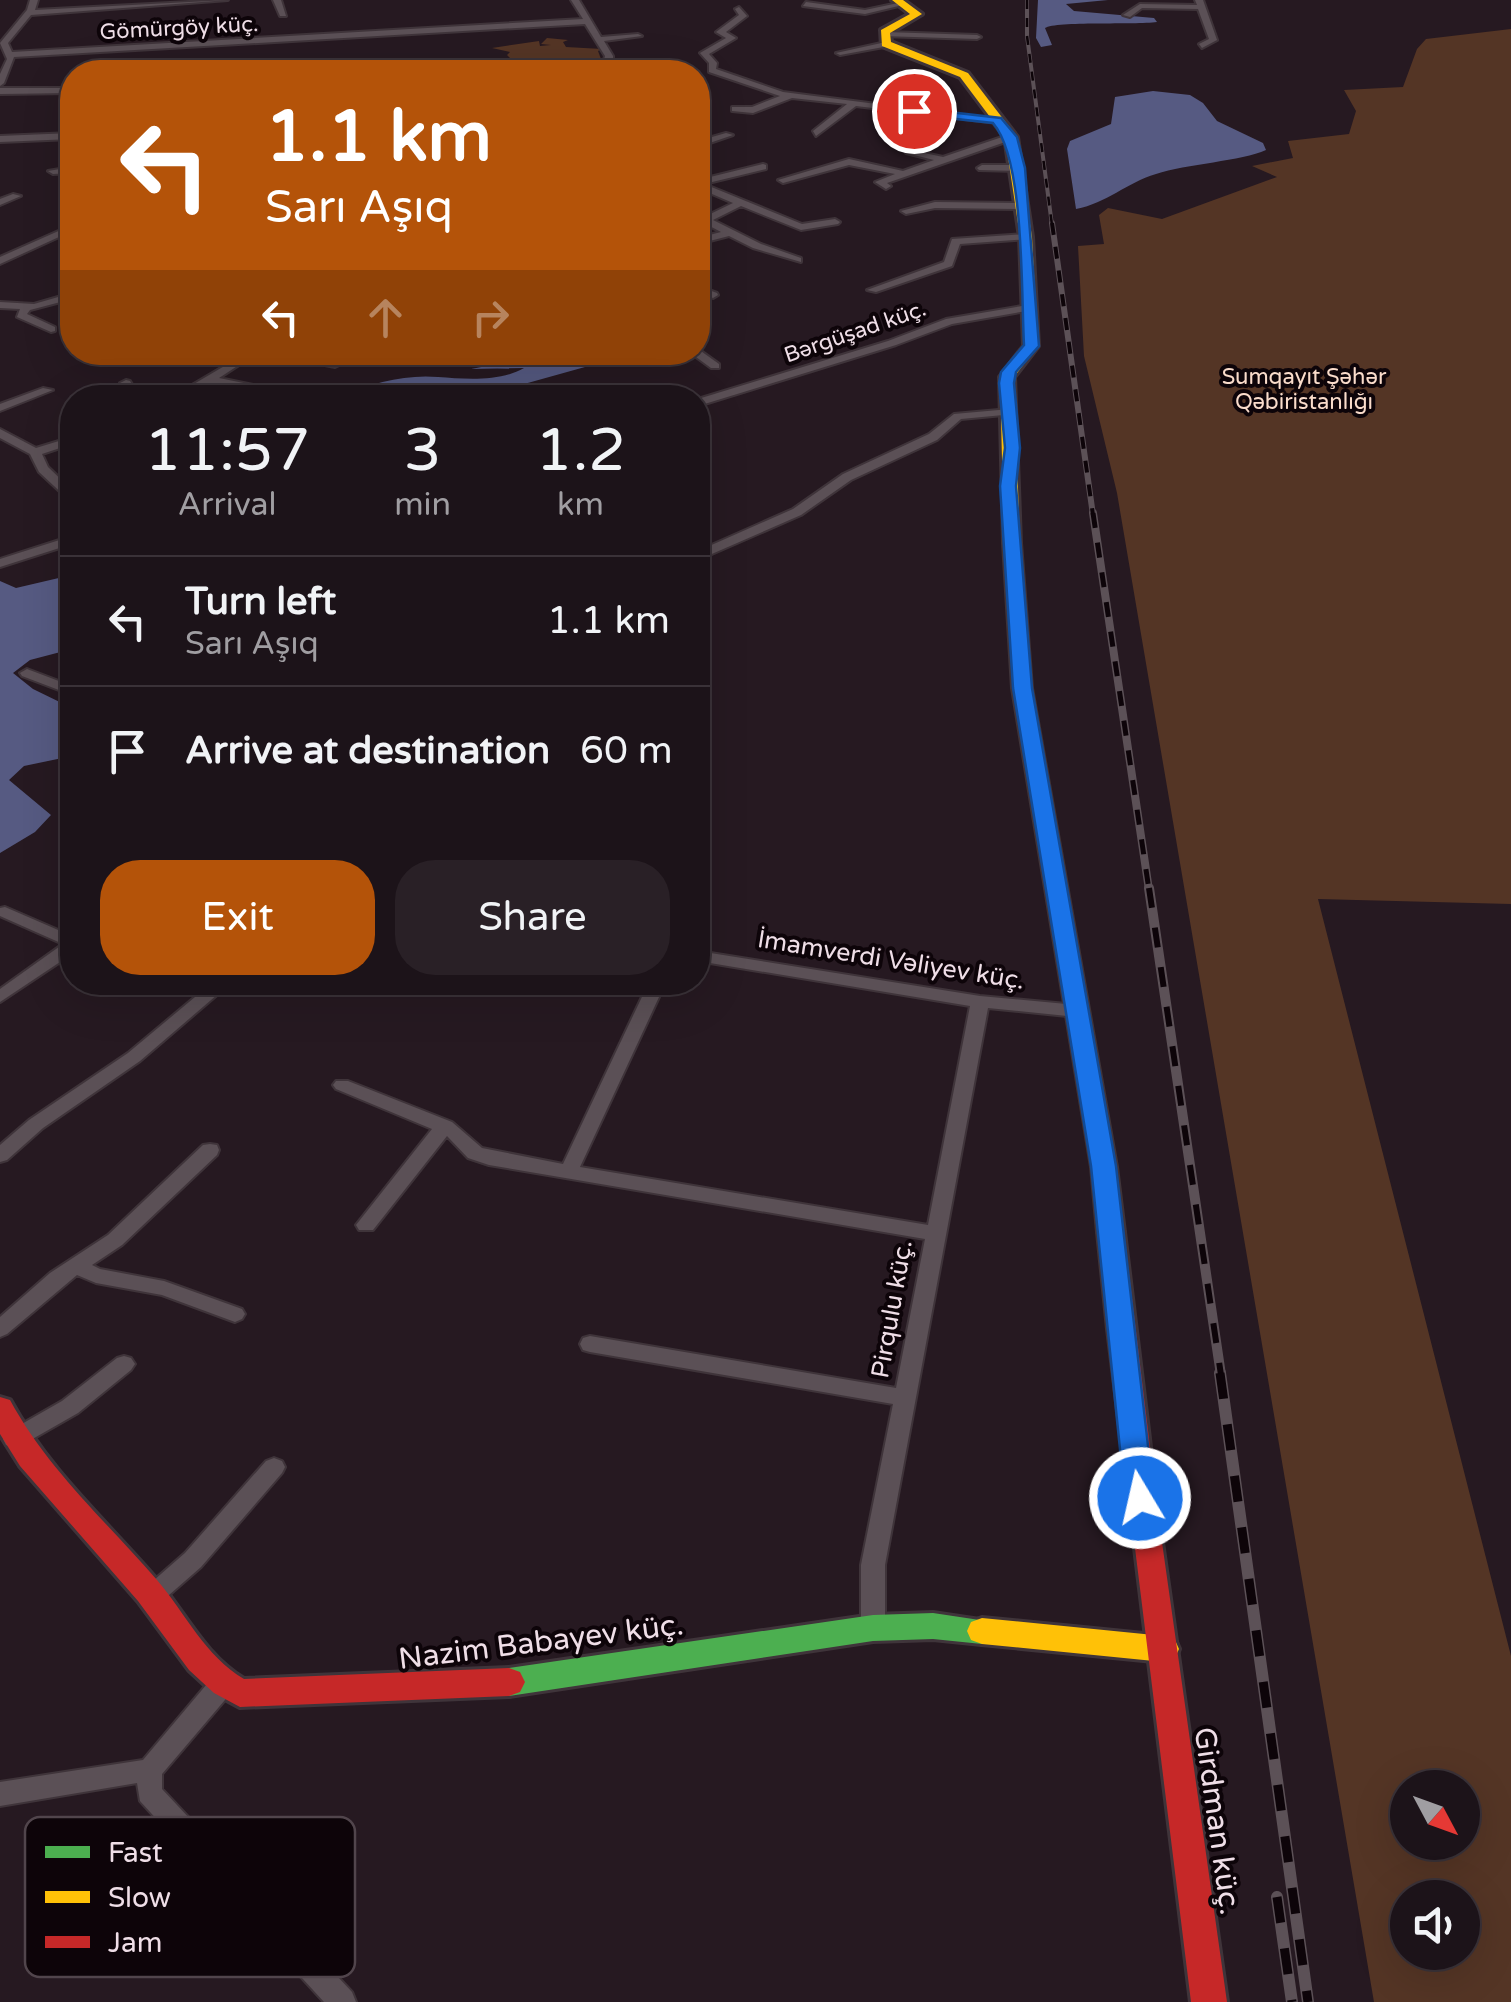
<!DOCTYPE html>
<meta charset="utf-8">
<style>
:root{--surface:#1c1319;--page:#292026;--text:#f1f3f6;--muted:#a09ea2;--line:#3a3238;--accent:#b45309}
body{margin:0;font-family:"Varela Round",sans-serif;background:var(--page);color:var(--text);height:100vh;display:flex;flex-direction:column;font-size:38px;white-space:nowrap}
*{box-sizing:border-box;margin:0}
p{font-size:32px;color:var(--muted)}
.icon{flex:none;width:55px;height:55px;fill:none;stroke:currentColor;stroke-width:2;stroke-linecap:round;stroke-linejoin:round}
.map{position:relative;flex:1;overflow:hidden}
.drawer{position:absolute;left:60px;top:385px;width:650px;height:610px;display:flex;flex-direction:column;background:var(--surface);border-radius:40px;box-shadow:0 10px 40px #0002,0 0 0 2px var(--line)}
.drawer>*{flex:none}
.guide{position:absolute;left:60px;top:60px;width:650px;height:305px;border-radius:40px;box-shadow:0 10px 40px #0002,0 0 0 2px var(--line);background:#b45309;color:#fff;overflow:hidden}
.needle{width:65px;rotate:131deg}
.buttons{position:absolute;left:1390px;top:1770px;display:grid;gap:20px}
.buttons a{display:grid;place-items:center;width:90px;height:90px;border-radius:50%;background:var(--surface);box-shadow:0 10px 40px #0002,0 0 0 2px var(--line);font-size:50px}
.pin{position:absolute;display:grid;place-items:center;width:85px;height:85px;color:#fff;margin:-42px;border:5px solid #fff;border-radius:50%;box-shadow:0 2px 10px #0007}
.me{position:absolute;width:110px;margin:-55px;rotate:351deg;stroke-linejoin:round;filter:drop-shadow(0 0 8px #0008)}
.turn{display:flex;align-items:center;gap:35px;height:210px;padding:0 40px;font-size:45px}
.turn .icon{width:130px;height:130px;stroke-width:2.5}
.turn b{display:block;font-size:70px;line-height:85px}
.lanes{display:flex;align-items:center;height:95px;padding:0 40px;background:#0003;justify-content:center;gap:50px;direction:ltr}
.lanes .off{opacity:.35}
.eta{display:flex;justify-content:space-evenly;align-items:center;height:170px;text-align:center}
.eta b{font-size:60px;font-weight:600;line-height:70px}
.cta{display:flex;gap:20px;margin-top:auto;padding:20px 40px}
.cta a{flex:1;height:115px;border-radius:40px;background:var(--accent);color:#fff;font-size:40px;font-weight:600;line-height:115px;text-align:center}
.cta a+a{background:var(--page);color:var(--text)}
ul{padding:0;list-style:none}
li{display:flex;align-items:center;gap:30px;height:130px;padding:0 40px;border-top:2px solid var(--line)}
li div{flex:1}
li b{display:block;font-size:38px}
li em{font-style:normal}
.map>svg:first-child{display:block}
.green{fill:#543525;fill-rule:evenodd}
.water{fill:#565a82}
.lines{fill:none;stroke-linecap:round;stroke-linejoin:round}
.street-casing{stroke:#3f343a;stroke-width:4}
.fast-casing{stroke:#3f343a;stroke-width:6}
.slow-casing{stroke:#3f343a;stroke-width:6}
.jam-casing{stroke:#3f343a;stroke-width:6}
.street{fill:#5b5056;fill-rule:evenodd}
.fast{fill:#4caf50;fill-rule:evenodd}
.slow{fill:#ffc107;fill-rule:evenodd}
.jam{fill:#c62828;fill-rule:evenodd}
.rail-far4-casing{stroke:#5c5157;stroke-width:4}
.rail-far3-casing{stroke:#5c5157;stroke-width:6}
.rail-far2-casing{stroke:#5c5157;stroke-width:8}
.rail-far1-casing{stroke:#5c5157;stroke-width:10}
.rail-casing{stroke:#5c5157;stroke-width:12}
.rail-far4{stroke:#0d0409;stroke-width:2.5;stroke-dasharray:9;stroke-linecap:butt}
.rail-far3{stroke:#0d0409;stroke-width:4;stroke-dasharray:12;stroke-linecap:butt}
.rail-far2{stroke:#0d0409;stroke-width:5;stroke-dasharray:15;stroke-linecap:butt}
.rail-far1{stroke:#0d0409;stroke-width:6;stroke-dasharray:20;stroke-linecap:butt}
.rail{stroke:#0d0409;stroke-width:9;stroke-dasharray:26;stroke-linecap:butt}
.route{fill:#1a73e8;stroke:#114b97;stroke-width:2.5}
.labels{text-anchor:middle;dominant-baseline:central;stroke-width:8;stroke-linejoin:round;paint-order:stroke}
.far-street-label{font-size:22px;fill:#efdee7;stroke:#0d0409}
.far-park-label{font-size:22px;fill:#fadccb;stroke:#0d0409}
.street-label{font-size:25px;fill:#efdee7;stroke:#0d0409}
.near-street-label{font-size:30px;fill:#efdee7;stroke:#0d0409}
.key{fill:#0d0409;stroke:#51454c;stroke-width:2.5}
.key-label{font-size:28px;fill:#efdee7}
</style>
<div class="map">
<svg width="1511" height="2002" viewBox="0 0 1511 2002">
<rect width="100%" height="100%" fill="#261921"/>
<!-- green -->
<path class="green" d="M1511,29v875l-193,-5 193,757v346h-137l-257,-1509 -33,-137 -6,-110 26,-2 -5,-29 9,-7 54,11 115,-42 -25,-11 41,-8 -5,-17 61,-7 7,-23 -12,-21 59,-3 14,-38 9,-10zM1408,1788h54v54h-54zM1408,1898h54v54h-54z
M547,38l21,2 -5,2 3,5 36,2 -4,2 3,8 -86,4 -8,-8 3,-3 -18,-4 47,-7 1,5 11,-1 -10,-1z"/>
<!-- water -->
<path class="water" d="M1038,0h70l-42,4 8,7 80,7 3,4c-22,3 -101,-1 -112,6l7,17 -11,2 -5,-9z
M1153,91l37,4 13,8 14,18 46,22 3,7c-24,11 -80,14 -110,24 -30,9 -49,29 -80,35l-9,-60 3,-8 41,-17 4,-27z
M553,353h21l13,7 -2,7 -108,30 -134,-1c27,-13 64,-22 95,-19 27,2 62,5 86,-9l-53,1z
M63,577l9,3v69l-42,11 -17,13 20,16 39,19v48l-48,10 -15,14 42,35 -16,17 -35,21v-272l16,7z"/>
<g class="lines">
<!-- street casing -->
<g class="street-casing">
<path id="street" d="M30,0h8l-3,10 193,-10 -197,15 -23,28 4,9 571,-33 -12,-19h8l22,37 37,-3 4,2 -38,5 9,15v6l-8,7 -3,-4 -191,7 4,-2 189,-10 1,-4 -20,-32 -571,33 -10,26 -4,3v-12l7,-15 -7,-16 27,-33z
M273,0h8l5,16h-6z
M1195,0h8l14,40 -15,8 -3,-4 10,-5 -11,-30 -56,-1 -12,9 -7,-2 17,-11 57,1z
M806,2l59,8 38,-8 4,2 -42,10 -62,-8z
M739,7l8,9 -21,16 10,6 -27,16 8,9 -1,6 67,23 218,28 -4,3 -141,-17 -40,30 -3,-5 34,-27 -55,-6 -39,15 -21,-2v-4h20l28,-11 -71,-24v-9l-9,-10 26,-15 -10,-6 23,-17 -4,-6z
M885,32l92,3 4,2 -4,2 -95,-3z
M886,42l3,4 -49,9 -4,-2z
M0,88h72v5l-72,1z
M72,133v6l-72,3v-6z
M726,133l7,2 -35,12v-6z
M1011,134l3,5 -127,44 4,3 -5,3 -11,-7 20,-8 -46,-9 -66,18 -5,-3 71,-21 54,12 31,-11 -28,-7v-4l37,8z
M763,164l3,1v4l-62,15 98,40 33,-5 5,3 -2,2 -37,6 -60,-24 -28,14 48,24 40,14v4l-48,-14 -24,-12 -31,8v-6l23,-6 -19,-10v-4l31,-15 -35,-15v-8z
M982,165h37l5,3 -5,3 -40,-1 -2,-2z
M72,167v6l-19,1 -5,-3z
M13,194l8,2 -21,9v-6z
M935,202l88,1 5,3 -5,3 -88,-1 -29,6 -5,-3z
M72,225v6l-72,33v-7z
M1026,234l4,1v4l-70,5 -8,22 -76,26 -9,-2 77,-28 8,-23z
M698,286l19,7 1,2 -5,3 -15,-6z
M72,293v6l-42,11 -3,4 28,13v4l-4,1 -34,-15 3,-8 -20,-1v-6l34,2z
M1028,305l5,3 -1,2 -80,14 -56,21 -198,61v-7l190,-58 58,-22z
M698,349l21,15v4h-8l-19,-14 -1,-2h7z
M139,352h12l-10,8 -6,-3z
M233,352h11l4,7 -29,19 54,11v4l-62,-10 -27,15h-14l63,-37 3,-3z
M350,352h16l-31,15 -10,-2z
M126,380l4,1 10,17h-11l-9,-15z
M43,388l10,2 -53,21v-7z
M1010,409l4,1v4l-53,5 -24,21 -86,40 -50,35 -103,45v-9l95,-42 50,-35 86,-40 25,-20z
M0,429l36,19 36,-11v7l-30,10 6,13 24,23v10l-4,-1 -29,-27 -9,-18 -30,-16z
M72,536v8l-72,23v-8z
M27,669l45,17v9l-50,-19 -2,-3z
M5,907l67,29v18l-72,48v-13l63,-45 -63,-28v-8z
M698,951l282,45 97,9 9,6 -9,6 -89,-9 -103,557v63l-4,7 -8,3 -8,-3 -4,-7v-63l32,-161 -303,-52 -7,-2 -3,-6 3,-6 7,-2 306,52 29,-149 -436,-74 -21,-7 -21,-22 -74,94h-14l-3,-5 76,-96 -96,-40 -3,-4 3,-4h12l104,41 30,26 81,16 86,-182h17l-86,185 348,58 42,-219 -272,-45z
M213,982h19l-92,79 -97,67 -36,32 -7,2v-17l29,-25 99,-67z
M210,1144l7,1 2,5 -2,5 -95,90 -30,20 8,4 64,12 78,28 3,5 -3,5 -7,3 -73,-27 -66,-12 -19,-8 -70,59 -7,3v-20l50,-44 58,-38 95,-90z
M124,1356l7,2 4,6 -4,6 -53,43 -56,32 -8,3 -8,-3 -3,-6 3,-6 56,-32 55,-43z
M274,1458l8,3 3,6 -3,6 -81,94 -40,35 -8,3 -8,-3 -4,-7 4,-7 40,-35 81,-92z
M221,1675l9,3 3,8 -3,8 -68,80v15l190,203 4,10h-32l-184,-201 -3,-18 -137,23v-24l143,-22 69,-82z"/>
</g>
<!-- fast casing -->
<g class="fast-casing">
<path id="fast" d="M1012,538l8,5 11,145 85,479 8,65 -4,6h-18l-4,-6 -6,-65 -79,-479 -9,-145z
M933,1613l60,9 4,9 -4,9 -11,4 -49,-5 -60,2 -364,55 -11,-4 -5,-10 5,-10 11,-4 364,-53z"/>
</g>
<!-- slow casing -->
<g class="slow-casing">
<path id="slow" d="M892,0h11l19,14 -32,19 1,9 77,31 49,64 15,100 6,109 -24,31 6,166 -8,5 -8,-5 -4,-166 24,-31 -4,-109 -15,-100 -45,-60 -78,-31 -1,-16 29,-16z
M982,1618l182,18 11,4 4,9 -4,9 -11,4 -182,-18 -11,-4 -4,-9 4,-9z"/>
</g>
<!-- jam casing -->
<g class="jam-casing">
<path id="jam" d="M1111,1223l9,3 4,6 35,289 68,481h-36l-83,-673 -10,-97 4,-6z
M0,1397l10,3c38,70 96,121 147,180 29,34 48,76 87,99l265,-11 11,4 5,10 -5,10 -11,4 -269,11 -26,-14 -25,-23 -51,-69 -118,-135 -20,-32z"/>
</g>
<!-- street -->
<use href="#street" class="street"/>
<!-- fast -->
<use href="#fast" class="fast"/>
<!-- slow -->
<use href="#slow" class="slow"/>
<!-- jam -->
<use href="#jam" class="jam"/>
<!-- rail-far4 casing -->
<g class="rail-far4-casing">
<path id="rail-far4" d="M1027,0v36l25,189"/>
</g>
<!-- rail-far3 casing -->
<g class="rail-far3-casing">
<path id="rail-far3" d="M1052,223l41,292"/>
</g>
<!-- rail-far2 casing -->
<g class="rail-far2-casing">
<path id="rail-far2" d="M1093,513l56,377"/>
</g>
<!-- rail-far1 casing -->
<g class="rail-far1-casing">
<path id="rail-far1" d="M1149,888l72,487"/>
</g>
<!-- rail casing -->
<g class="rail-casing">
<path id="rail" d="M1220,1373l88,629
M1277,1897l15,105"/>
</g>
<!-- rail-far4 -->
<use href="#rail-far4" class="rail-far4"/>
<!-- rail-far3 -->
<use href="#rail-far3" class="rail-far3"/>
<!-- rail-far2 -->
<use href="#rail-far2" class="rail-far2"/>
<!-- rail-far1 -->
<use href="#rail-far1" class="rail-far1"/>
<!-- rail -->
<use href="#rail" class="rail"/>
</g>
<!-- route -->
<path class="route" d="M914,108l87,10 16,19 8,31 14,178 -23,26 -2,11 6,65 -4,38 16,202 84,478 38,332 -4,8h-21l-4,-8 -34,-332 -78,-478 -13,-202 5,-38 -6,-65 2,-11 23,-27c-3,-52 1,-185 -31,-222l-83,-9z"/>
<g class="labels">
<!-- far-street labels -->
<g class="far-street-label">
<text transform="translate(179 28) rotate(-3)">Gömürgöy küç.</text>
<text transform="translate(855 332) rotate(-19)">Bərgüşad küç.</text>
</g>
<!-- far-park labels -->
<g class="far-park-label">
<text x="1304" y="377">Sumqayıt Şəhər<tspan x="1304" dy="25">Qəbiristanlığı</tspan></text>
</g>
<!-- street labels -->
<g class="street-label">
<text transform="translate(891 960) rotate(9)">İmamverdi Vəliyev küç.</text>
<text transform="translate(892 1309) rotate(-80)">Pirqulu küç.</text>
</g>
<!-- near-street labels -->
<g class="near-street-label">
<text transform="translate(541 1642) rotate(-7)">Nazim Babayev küç.</text>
<text transform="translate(1217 1821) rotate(82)">Girdman küç.</text>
</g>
</g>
<!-- legend -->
<rect x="25" y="1817" width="330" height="160" rx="15" class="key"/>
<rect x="45" y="1846" width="45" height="12" fill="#4caf50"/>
<rect x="45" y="1891" width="45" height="12" fill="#ffc107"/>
<rect x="45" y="1936" width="45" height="12" fill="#c62828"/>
<g class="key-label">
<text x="108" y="1862">Fast</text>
<text x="108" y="1907">Slow</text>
<text x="108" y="1952">Jam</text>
</g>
</svg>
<div class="buttons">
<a><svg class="needle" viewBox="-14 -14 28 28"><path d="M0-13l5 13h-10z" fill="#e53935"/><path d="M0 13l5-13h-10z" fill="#a09ea2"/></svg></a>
<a><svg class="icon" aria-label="sound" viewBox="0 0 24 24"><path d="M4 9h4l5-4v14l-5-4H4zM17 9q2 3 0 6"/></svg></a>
</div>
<div class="pin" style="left:914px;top:111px;background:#d93025"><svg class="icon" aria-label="arrive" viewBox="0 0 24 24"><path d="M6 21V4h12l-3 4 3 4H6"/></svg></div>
<svg class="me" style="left:1140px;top:1498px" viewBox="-20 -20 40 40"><circle r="17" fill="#1a73e8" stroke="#fff" stroke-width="3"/><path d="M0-11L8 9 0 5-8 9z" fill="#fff"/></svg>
<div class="guide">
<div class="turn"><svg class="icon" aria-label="left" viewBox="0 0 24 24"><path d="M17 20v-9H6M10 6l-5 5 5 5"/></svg><div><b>1.1 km</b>Sarı Aşıq</div></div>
<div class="lanes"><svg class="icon" aria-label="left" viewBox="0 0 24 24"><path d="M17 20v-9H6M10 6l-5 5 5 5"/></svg><svg class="icon off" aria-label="ahead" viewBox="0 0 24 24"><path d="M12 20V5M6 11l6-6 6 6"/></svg><svg class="icon off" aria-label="right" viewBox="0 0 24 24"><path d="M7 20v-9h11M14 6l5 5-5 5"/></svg></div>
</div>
<section class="drawer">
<div class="eta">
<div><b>11:57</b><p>Arrival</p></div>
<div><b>3</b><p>min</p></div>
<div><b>1.2</b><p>km</p></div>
</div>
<ul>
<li><svg class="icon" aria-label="left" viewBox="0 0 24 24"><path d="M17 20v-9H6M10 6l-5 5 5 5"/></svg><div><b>Turn left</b><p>Sarı Aşıq</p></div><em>1.1 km</em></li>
<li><svg class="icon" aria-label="arrive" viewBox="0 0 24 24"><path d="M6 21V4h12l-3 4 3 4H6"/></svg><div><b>Arrive at destination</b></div><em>60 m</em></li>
</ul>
<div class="cta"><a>Exit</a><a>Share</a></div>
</section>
</div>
